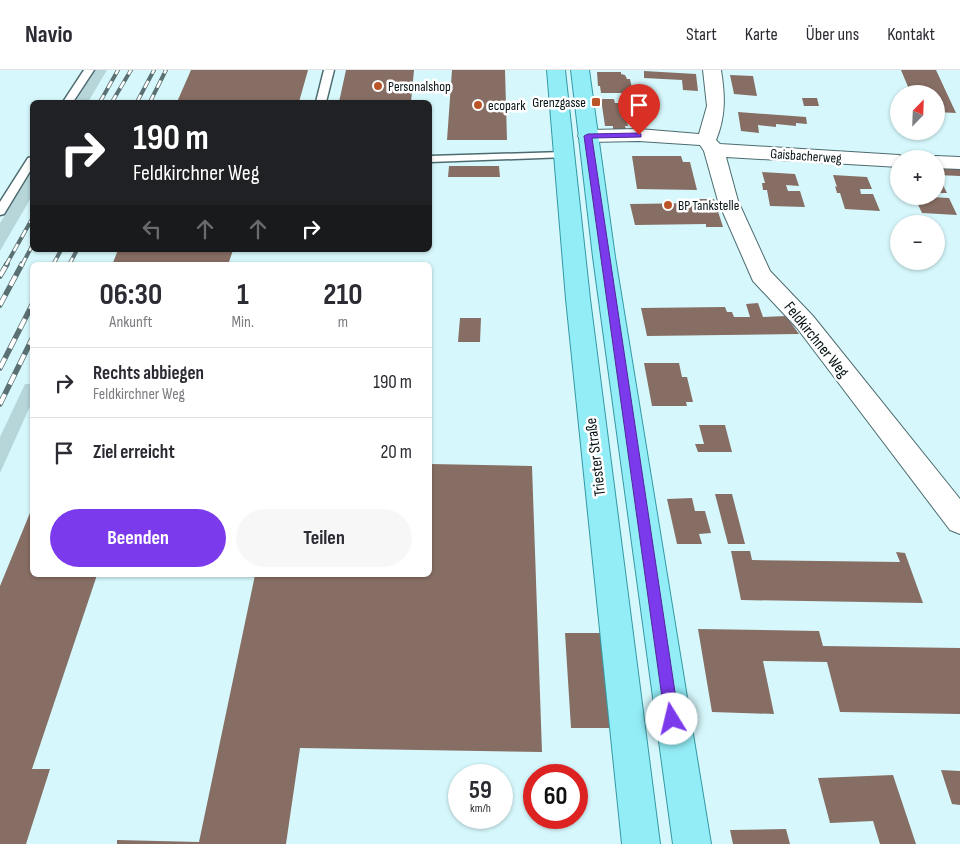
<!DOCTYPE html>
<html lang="de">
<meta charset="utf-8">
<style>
:root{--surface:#fff;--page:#f7f7f7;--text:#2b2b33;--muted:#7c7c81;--line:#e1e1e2;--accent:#7c3aed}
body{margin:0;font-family:"Sofia Sans Condensed",sans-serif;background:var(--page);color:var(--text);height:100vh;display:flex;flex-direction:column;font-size:19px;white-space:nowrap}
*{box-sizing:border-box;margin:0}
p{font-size:16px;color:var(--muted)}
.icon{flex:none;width:28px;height:28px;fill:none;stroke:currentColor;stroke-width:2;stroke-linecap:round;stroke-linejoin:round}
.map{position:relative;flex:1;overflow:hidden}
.sheet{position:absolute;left:30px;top:192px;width:402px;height:315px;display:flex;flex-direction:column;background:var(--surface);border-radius:8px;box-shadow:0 1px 4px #0004}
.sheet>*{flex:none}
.guide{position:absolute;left:30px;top:30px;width:402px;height:152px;border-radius:8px;box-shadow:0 1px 4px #0004;background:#202124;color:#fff;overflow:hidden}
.needle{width:32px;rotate:23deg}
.tools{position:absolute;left:890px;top:15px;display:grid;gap:10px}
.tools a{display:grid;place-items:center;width:55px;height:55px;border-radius:50%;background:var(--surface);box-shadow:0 1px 4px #0004;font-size:25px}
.speed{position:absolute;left:448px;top:694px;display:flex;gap:10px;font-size:25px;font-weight:700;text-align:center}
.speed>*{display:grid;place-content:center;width:65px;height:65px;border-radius:50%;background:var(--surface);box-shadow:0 1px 4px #0004;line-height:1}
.speed small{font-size:12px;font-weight:400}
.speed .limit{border:8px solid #d22;background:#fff;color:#111}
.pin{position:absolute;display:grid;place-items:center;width:42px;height:42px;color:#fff;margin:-51px -21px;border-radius:50% 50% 50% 0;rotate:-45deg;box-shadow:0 0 5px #0007}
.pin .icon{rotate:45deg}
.me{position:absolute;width:55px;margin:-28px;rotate:351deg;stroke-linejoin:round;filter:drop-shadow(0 0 4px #0008)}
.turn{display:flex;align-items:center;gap:18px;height:105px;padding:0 20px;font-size:22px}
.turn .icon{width:65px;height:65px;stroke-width:2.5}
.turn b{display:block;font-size:35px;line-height:42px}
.lanes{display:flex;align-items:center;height:48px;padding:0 20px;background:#0003;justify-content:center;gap:25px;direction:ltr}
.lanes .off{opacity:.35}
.eta{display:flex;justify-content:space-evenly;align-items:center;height:85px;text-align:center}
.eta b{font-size:30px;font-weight:700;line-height:35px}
.button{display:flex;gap:10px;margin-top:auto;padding:10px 20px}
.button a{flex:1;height:58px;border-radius:30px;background:var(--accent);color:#fff;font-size:20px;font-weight:700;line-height:58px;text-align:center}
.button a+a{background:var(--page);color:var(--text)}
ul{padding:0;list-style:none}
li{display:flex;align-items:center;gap:15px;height:70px;padding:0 20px;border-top:1px solid var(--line)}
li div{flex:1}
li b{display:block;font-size:19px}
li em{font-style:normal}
header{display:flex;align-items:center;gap:30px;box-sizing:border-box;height:70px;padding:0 25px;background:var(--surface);border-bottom:1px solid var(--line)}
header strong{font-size:24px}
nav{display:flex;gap:28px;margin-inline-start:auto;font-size:18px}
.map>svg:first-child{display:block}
.green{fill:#b6d6da}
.building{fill:#876e64}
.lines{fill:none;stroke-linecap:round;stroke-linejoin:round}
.lane-casing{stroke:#4d6b6f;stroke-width:3}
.street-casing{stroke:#4d6b6f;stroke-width:2}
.primary-casing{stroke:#3399a4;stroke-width:2}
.lane{fill:#fff;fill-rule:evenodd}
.street{fill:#fff;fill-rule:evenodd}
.primary{fill:#93edf7;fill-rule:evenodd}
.rail-far1-casing{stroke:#5b7072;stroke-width:4}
.rail-casing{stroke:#5b7072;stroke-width:5.5}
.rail-far1{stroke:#fff;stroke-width:2.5;stroke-dasharray:8;stroke-linecap:butt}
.rail{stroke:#fff;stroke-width:4;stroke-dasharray:11;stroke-linecap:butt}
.route{fill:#7c3aed;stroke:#51269a}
.poi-dot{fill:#bb5527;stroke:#fff;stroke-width:2}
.labels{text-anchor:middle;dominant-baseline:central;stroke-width:5;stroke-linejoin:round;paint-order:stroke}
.far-poi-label{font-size:14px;fill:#071314;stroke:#fff;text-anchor:start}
.far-street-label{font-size:14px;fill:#071314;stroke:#fff}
.street-label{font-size:16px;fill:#071314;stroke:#fff}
</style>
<header>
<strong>Navio</strong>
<nav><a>Start</a><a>Karte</a><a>Über uns</a><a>Kontakt</a></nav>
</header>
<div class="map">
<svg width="960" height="774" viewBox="0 0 960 774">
<rect width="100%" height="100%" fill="#d6f8fc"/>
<!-- green -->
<path class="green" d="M95,0h12l-19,32h-13z
M32,101v25l-32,55v-28z
M25,314h7v18l-32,71v-36z"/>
<!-- building -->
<path class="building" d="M191,0h117l-9,32h-122z
M346,0h68l-3,32h-72z
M452,0h53l2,70h-60z
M901,0h35l20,43 -20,-1v-18h-25z
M644,1l52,3 2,17 -15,-1 -1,-10 -38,-2z
M597,2h24v2l4,1 2,4h3l3,14h-32l-1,-7h-2z
M730,5l23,1 4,20 -23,-2z
M802,28h15l2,8h-15z
M601,29h13l1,4h23l1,5 -14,1 3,17h-3l1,3h-13v-3h-8z
M738,42l68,5 1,7 -11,-1v3l-20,-2v3l-18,-2 1,8 -18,-2z
M632,86h49l2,6h7l7,28 -60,-1z
M449,96h50l1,11h-52z
M936,97l24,2v7l-24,-1z
M762,102l33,2 4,12 -13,-1 2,6h12l5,16 -35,-1 -3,-16h-4l-1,-7h3z
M833,105l34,2 5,12h-12l1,5h12l7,17 -35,-2 -5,-16h-3l-2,-7 2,1z
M936,110l5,1 6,12h-11z
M914,126l35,2 8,17 -35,-2z
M698,129h16l9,28h-17v-3l-71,1 -5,-21 69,-1z
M118,180h115l-5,15h-116z
M758,233l5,14 23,-1 13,18 -152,2 -6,-28 84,-1 2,5h5l2,5h16l-4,-13z
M460,248h21l-1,24h-22z
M644,293h35l3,14h5l6,25h-7l1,4h-35z
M699,355h26l7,27h-34l-3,-8h9z
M430,394l102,2 10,286 -242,-4 -14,96h-169v-4l82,2 56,-267h175z
M715,424h17l13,50h-17z
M692,428l3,13h10l6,22 -12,1 3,10h-25l-10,-45z
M32,438v67h65l-65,194h18l-24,75h-26v-258z
M731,481h19l2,9 148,2 -4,-10 9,1 18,50 -182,-3z
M698,559l121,2 4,15 137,2v66l-120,-2 -13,-50 -64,-1 11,53 -62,-2z
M565,563h39l9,95h-42z
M941,700l19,1v34l-8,-1z
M893,705l23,69h-36l-7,-23 -43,2 -12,-45z
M786,759l4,15h-57l-3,-14z"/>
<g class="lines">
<!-- lane casing -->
<g class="lane-casing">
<path id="lane" d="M84,0h10l-21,32h-10z
M324,0h10l-8,32h-10z
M563,82l4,1 1,2 -1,2 -137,5v-6z
M32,87v11l-28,46 -4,1v-13l28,-44z"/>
</g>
<!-- street casing -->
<g class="street-casing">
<path id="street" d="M703,0h18c4,25 5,46 -5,70l4,4 179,11 8,4h-8v8l-173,-10 12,44 32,70 43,45 147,183v35l-10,-4 -153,-202 -44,-47 -35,-80 -14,-50 -4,-6 -61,-4 -51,1 -7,-2 -3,-4 3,-4 7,-2 51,-1 60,5 8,-28z
M936,86l24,1v12l-24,-1v-9h-8z"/>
</g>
<!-- primary casing -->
<g class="primary-casing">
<path id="primary" d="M547,0h18l25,229 70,545h-38l-56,-545z
M571,0h18l26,187 96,587h-38l-80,-587z"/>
</g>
<!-- lane -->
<use href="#lane" class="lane"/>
<!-- street -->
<use href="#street" class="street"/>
<!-- primary -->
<use href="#primary" class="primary"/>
<!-- rail-far1 casing -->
<g class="rail-far1-casing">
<path id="rail-far1" d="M100,32l18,-32
M112,32l19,-32
M137,32l17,-32
M150,32l16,-32
M6,195l26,-46
M22,195l10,-19
M53,195l8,-15
M69,195l8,-15"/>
</g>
<!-- rail casing -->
<g class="rail-casing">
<path id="rail" d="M0,206l7,-12
M0,235l22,-41
M0,298l32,-63
M0,334l32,-65"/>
</g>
<!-- rail-far1 -->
<use href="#rail-far1" class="rail-far1"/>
<!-- rail -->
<use href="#rail" class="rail"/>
</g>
<!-- route -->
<path class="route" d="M639,63l2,1v3l-49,1 87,581 -2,5 -5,2 -5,-2 -2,-5 -81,-583 4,-2z"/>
<!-- markers -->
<g class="poi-dot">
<circle cx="378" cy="16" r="5"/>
<rect x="591" y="27" width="10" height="10" rx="2.5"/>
<circle cx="478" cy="35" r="5"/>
<circle cx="668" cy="135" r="5"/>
</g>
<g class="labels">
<!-- far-poi labels -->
<g class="far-poi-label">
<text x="388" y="16">Personalshop</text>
<text x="586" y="32" text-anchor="end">Grenzgasse</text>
<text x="488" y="35">ecopark</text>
<text x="678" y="135">BP Tankstelle</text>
</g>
<!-- far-street labels -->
<g class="far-street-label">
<text transform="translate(806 86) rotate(4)">Gaisbacherweg</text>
</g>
<!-- street labels -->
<g class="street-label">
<text transform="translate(816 270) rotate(51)">Feldkirchner Weg</text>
<text transform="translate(596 387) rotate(-97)">Triester Straße</text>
</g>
</g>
</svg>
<div class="tools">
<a><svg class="needle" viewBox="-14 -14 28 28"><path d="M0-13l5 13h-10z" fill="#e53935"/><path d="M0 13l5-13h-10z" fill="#7c7c81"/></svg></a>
<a>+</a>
<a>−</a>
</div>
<div class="speed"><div>59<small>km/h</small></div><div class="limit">60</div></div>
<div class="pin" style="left:639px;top:65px;background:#d93025"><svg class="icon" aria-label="arrive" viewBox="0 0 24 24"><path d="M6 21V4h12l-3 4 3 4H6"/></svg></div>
<svg class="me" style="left:672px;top:649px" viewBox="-20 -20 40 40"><circle r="19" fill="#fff"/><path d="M0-13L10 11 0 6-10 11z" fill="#7c3aed"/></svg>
<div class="guide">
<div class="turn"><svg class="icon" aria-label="right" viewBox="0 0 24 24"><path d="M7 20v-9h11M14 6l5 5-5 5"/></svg><div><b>190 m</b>Feldkirchner Weg</div></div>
<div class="lanes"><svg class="icon off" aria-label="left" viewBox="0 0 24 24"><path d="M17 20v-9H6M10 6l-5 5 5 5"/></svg><svg class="icon off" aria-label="ahead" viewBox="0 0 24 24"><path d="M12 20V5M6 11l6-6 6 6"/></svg><svg class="icon off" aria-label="ahead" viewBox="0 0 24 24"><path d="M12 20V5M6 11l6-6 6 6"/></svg><svg class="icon" aria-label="right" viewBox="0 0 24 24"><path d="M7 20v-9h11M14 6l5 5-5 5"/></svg></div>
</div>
<section class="sheet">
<div class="eta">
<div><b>06:30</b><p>Ankunft</p></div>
<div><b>1</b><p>Min.</p></div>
<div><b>210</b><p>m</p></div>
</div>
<ul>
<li><svg class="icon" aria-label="right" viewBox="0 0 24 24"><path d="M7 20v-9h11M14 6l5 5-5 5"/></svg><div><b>Rechts abbiegen</b><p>Feldkirchner Weg</p></div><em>190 m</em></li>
<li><svg class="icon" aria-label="arrive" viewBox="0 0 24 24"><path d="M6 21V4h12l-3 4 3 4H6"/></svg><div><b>Ziel erreicht</b></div><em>20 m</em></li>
</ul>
<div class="button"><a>Beenden</a><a>Teilen</a></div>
</section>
</div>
